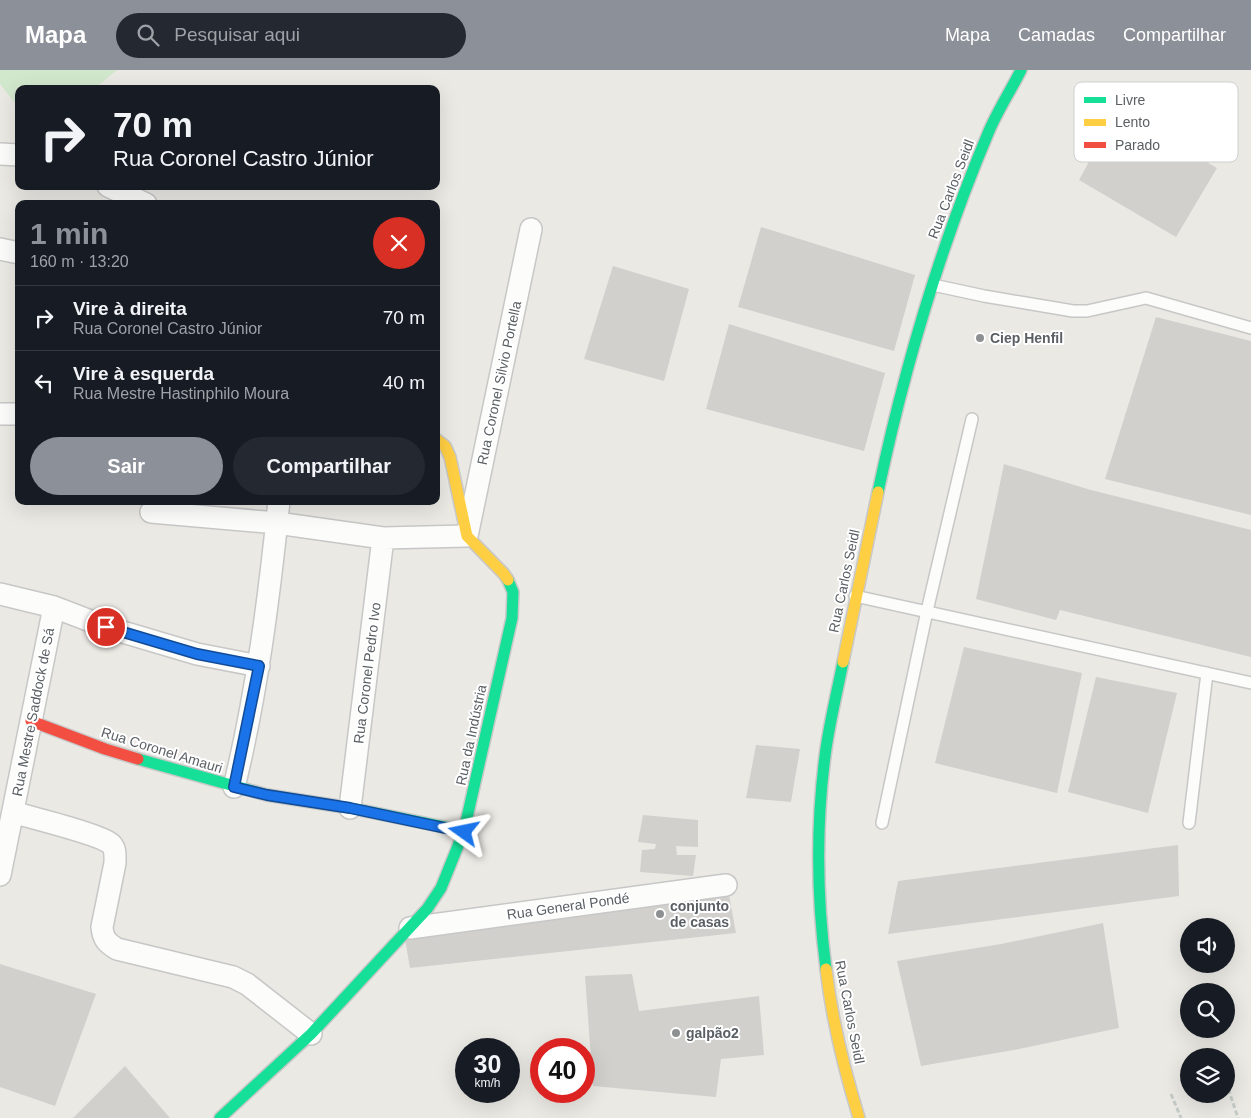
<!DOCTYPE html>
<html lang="pt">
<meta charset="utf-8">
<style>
:root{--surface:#171b24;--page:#242831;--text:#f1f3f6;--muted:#9ea1a6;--line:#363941;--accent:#8c9099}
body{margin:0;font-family:Arial,sans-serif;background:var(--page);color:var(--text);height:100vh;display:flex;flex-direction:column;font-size:19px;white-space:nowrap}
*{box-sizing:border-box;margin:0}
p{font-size:16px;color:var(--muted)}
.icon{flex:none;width:28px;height:28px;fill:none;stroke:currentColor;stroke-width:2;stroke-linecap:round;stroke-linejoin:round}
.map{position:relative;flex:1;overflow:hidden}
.side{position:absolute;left:15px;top:130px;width:425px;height:305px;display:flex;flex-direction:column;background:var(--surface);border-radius:10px;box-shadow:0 5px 20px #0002}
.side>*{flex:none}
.top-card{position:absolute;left:15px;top:15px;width:425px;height:105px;border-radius:10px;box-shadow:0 5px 20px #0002;background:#171b24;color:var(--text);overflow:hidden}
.fabs{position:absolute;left:1180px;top:848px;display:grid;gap:10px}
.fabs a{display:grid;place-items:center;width:55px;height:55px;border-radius:50%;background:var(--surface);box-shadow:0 5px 20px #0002;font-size:25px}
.speed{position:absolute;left:455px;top:968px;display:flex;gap:10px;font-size:25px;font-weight:700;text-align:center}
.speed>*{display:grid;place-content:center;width:65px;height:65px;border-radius:50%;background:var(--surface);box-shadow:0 5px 20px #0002;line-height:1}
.speed small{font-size:12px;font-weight:400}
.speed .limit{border:8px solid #d22;background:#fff;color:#111}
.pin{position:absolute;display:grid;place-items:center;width:42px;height:42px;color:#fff;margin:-21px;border:2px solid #fff;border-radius:50%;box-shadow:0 1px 5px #0007}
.me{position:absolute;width:55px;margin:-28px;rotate:282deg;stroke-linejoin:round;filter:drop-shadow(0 0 4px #0008)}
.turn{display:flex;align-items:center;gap:18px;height:105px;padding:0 15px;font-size:22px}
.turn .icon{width:65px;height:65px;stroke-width:2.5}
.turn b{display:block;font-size:35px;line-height:42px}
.round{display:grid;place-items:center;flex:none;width:52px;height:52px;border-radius:26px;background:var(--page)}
.summary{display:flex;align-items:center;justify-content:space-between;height:85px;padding:0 15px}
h1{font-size:30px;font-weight:700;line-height:38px;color:var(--accent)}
.primary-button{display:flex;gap:10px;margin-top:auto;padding:10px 15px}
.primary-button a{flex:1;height:58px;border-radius:30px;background:var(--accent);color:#fff;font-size:20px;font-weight:700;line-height:58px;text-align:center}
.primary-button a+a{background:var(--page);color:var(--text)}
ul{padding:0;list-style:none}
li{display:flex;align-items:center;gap:15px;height:65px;padding:0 15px;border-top:1px solid var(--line)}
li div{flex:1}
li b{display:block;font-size:19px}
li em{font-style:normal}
header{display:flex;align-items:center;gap:30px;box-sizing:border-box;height:70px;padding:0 25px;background:var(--accent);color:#fff}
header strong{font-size:24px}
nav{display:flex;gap:28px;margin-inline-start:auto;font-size:18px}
.search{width:350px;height:45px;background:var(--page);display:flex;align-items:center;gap:12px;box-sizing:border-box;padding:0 18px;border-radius:28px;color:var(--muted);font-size:19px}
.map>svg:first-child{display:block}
.green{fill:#d2e8cd}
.building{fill:#d1d0cd}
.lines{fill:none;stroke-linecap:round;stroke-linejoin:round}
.lane-casing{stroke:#c7c7c7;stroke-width:14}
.street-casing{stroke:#c7c7c7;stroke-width:24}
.fast-casing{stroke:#c8c8c8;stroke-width:14}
.slow-casing{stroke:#c8c8c8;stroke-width:14}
.jam-casing{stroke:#c8c8c8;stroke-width:14}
.path{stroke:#c4cbc7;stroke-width:3;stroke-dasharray:5 2.5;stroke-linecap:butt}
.lane{stroke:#fcfcfb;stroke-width:11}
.street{stroke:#fcfcfb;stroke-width:21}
.fast{stroke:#16e098;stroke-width:11}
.slow{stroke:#ffcf43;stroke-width:11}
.jam{stroke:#f24e42;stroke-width:11}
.route-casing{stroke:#114b97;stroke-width:12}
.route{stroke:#1a73e8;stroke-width:9}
.poi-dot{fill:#8d8f90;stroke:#fff;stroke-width:2}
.labels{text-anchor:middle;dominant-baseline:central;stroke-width:4;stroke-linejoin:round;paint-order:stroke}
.street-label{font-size:14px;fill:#5a5f63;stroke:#fff}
.poi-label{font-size:14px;font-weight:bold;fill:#5a5f63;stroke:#fff;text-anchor:start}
.key{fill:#fff;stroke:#cecfd0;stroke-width:1}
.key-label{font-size:14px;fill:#5a5f63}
</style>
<header>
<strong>Mapa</strong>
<div class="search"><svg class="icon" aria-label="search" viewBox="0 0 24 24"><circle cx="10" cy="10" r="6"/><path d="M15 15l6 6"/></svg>Pesquisar aqui</div>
<nav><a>Mapa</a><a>Camadas</a><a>Compartilhar</a></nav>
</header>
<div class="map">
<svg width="1251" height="1048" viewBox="0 0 1251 1048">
<rect width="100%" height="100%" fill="#ebe9e4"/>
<!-- green -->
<path class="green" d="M0,0h117l-23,19h-75v19l-19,-24z"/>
<!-- building -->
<path class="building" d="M1117,41l100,57 -41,69 -97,-57z
M761,157l154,48 -21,76 -156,-44z
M613,196l76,23 -25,92 -80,-22z
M1156,247l95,24v174l-146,-36z
M729,254l156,49 -21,78 -158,-42z
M1004,394l87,26 160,40v127l-191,-47 -4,10 -80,-21z
M964,577l118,26 -25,120 -122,-30z
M1096,607l81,16 -29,120 -80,-21z
M756,675l44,4 -9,53 -45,-4z
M643,745l55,5v27l-22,-1 1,9h19l-3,21 -53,-4 2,-22 13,-1 1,-5 -18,-2z
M1178,775l1,51 -291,38 10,-53z
M729,825l7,38 -326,35 -5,-29z
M1103,853l16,105 -100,21 -98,17 -24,-105 104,-17z
M0,894l96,30 -41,112 -55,-19z
M632,904l7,37 120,-15 5,59 -43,4 -5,38 -123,-11 -8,-110z
M125,996l45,52h-97z"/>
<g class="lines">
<!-- lane casing -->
<g class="lane-casing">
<path id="lane" d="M933,215l51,11 89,15h14l59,-13 105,30
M855,526l396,87
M882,753l45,-212 45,-192
M1189,753l18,-150"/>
</g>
<!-- street casing -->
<g class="street-casing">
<path id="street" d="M0,84l19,1
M108,116l38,18
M0,179l19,4
M0,344h19
M151,442l126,11 106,15 84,-2 64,-307
M0,524l54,13 52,20 91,27 62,12
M234,717c23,-94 35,-189 45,-286
M350,738l33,-270
M13,742c18,6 87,22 98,32 5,5 4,12 4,19l-13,64c1,12 5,16 15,22l116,28 14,7 64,50
M0,805l54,-268
M410,858l316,-43"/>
</g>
<!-- fast casing -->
<g class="fast-casing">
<path id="fast" d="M878,422c26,-123 62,-245 111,-361 9,-21 22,-41 32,-61
M138,689l129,36 83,13 114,23
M826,899c-9,-70 -10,-143 -1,-213 4,-32 12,-63 18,-94
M220,1048l91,-84 116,-125 14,-21 23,-57 48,-213 1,-26 -5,-12"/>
</g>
<!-- slow casing -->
<g class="slow-casing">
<path id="slow" d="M436,369l9,7 5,11 17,79 37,38 4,6
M843,592l35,-170
M826,899c6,51 18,100 33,149"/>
</g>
<!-- jam casing -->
<g class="jam-casing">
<path id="jam" d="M31,651l74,28 33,10"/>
</g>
<!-- path -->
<path class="path" d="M1226,1012l12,36
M1171,1024l10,24"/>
<!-- lane -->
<use href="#lane" class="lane"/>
<!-- street -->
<use href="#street" class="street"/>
<!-- fast -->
<use href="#fast" class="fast"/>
<!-- slow -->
<use href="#slow" class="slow"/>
<!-- jam -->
<use href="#jam" class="jam"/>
</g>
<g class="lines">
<!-- route casing -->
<g class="route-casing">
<path id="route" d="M106,557l91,27 62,12 -25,121 33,8 83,13 114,24"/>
</g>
<!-- route -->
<use href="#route" class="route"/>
</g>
<!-- markers -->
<g class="poi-dot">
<circle cx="980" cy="268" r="5"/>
<circle cx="660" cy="844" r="5"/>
<circle cx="676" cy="963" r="5"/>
</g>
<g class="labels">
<!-- street labels -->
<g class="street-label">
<text transform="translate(951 119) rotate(-69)">Rua Carlos Seidl</text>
<text transform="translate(499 313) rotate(-78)">Rua Coronel Silvio Portella</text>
<text transform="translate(844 511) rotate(-78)">Rua Carlos Seidl</text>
<text transform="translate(367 603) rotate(-83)">Rua Coronel Pedro Ivo</text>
<text transform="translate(33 642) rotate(-79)">Rua Mestre Saddock de Sá</text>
<text transform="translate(471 665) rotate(-78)">Rua da Indústria</text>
<text transform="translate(162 680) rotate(17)">Rua Coronel Amauri</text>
<text transform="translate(568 836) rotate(-8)">Rua General Pondé</text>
<text transform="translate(850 942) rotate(79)">Rua Carlos Seidl</text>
</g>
<!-- poi labels -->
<g class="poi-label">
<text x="990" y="268">Ciep Henfil</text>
<text x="670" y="836">conjunto<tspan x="670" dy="16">de casas</tspan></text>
<text x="686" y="963">galpão2</text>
</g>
</g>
<!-- legend -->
<rect x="1074" y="12" width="164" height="80" rx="8" class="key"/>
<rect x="1084" y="27" width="22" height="6" fill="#16e098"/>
<rect x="1084" y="49" width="22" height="7" fill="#ffcf43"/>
<rect x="1084" y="72" width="22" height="6" fill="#f24e42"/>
<g class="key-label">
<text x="1115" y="35">Livre</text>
<text x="1115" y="57">Lento</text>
<text x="1115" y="80">Parado</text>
</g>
</svg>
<div class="fabs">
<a><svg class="icon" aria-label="sound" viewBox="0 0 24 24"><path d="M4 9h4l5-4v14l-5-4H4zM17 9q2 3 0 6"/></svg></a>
<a><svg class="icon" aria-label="search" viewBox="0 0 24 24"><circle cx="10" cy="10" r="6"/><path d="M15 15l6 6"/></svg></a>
<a><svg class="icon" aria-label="layers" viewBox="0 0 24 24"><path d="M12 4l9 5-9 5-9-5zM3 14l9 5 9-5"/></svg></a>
</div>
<div class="speed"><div>30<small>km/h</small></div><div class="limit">40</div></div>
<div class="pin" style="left:106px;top:557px;background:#d93025"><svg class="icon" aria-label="arrive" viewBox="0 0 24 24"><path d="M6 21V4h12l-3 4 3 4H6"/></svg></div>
<svg class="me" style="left:464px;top:762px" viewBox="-20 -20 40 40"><path d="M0-17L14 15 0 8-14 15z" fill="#1a73e8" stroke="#fff" stroke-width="4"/></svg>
<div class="top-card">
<div class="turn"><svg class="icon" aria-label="right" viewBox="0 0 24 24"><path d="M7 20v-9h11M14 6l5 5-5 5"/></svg><div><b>70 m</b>Rua Coronel Castro Júnior</div></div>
</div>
<section class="side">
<div class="summary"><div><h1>1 min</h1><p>160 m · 13:20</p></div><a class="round" style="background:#d93025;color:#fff"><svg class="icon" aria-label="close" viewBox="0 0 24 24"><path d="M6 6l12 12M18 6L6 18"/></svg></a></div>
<ul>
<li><svg class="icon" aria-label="right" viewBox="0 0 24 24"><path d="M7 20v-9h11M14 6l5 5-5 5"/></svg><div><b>Vire à direita</b><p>Rua Coronel Castro Júnior</p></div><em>70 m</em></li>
<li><svg class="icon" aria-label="left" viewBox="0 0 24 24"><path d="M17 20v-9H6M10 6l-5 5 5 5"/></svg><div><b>Vire à esquerda</b><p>Rua Mestre Hastinphilo Moura</p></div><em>40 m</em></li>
</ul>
<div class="primary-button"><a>Sair</a><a>Compartilhar</a></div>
</section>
</div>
